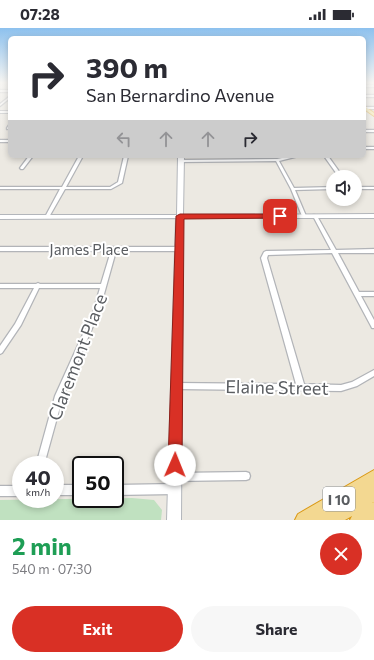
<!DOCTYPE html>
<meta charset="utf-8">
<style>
:root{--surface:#fff;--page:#f7f7f7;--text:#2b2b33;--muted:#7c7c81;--accent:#d93025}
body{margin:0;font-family:Commissioner,sans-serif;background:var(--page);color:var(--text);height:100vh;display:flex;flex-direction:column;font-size:15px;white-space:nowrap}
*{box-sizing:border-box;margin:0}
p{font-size:13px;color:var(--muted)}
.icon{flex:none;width:22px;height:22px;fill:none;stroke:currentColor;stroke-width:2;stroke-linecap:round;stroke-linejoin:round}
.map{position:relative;height:492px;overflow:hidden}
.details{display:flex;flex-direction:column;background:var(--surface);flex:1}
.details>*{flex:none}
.hud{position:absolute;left:8px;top:8px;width:358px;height:122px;border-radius:6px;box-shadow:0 2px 6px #0003;background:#fff;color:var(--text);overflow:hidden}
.buttons{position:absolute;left:326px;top:142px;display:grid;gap:8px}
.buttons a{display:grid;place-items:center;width:36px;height:36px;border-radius:50%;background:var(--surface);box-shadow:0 2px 6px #0003;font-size:20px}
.speed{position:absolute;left:12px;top:428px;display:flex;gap:8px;font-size:20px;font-weight:700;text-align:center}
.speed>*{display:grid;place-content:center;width:52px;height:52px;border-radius:50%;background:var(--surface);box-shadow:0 2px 6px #0003;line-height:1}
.speed small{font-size:10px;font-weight:400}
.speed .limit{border:2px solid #111;border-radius:6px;background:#fff;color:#111}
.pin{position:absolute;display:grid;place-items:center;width:34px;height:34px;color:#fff;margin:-17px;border-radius:8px;box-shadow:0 2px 6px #0006}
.me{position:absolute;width:44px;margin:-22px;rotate:1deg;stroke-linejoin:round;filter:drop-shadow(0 0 3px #0008)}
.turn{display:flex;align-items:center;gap:14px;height:84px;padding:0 12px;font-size:18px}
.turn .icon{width:52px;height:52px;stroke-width:2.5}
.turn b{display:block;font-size:28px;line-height:34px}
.lanes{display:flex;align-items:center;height:38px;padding:0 12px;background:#0003;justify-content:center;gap:20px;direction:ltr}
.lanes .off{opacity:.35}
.round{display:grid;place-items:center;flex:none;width:42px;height:42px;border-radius:21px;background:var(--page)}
.summary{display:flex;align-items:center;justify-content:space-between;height:68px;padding:0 12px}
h1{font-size:24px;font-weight:700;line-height:30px;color:#1e9e55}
.cta{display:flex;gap:8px;margin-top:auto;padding:8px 12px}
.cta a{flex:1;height:46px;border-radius:24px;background:var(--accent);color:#fff;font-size:16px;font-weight:700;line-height:46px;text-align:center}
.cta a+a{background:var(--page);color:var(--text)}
.status{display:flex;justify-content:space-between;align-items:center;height:28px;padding:0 20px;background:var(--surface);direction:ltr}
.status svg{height:11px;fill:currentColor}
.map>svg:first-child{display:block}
.green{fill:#c0e1c0}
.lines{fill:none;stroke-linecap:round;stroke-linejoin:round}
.street-casing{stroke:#b2b4b8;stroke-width:2.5}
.secondary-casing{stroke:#b3b6bb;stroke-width:2}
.primary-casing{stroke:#e5bd62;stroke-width:2}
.highway-casing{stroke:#da9813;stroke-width:2}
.street{fill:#fff;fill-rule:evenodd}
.secondary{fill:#fff;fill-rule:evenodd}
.primary{fill:#f8eaab;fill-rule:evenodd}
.highway{fill:#f3d891;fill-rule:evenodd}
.route{fill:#d93025;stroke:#8d1f18}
.labels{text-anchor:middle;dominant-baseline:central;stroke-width:4;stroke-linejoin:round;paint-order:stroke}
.shield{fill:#fff;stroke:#8c8e90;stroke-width:1}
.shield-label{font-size:14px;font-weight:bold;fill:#5a5d61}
.street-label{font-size:15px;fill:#5a5d61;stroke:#fff}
.near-street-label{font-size:18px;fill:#5a5d61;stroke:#fff}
</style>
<div class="status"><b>07:28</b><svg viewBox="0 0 49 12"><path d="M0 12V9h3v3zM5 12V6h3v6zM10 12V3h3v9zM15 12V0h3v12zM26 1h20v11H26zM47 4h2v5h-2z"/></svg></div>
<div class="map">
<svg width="374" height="492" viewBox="0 0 374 492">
<rect width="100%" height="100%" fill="#ece9e2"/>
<!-- green -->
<path class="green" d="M132,470l22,2 8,10 -1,10h-161v-20z"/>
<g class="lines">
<!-- street casing -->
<g class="street-casing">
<path id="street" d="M364,57h10v2h-10z
M0,62h10v2h-10z
M364,67h10v2h-10z
M10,68v2l-10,8v-2z
M365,79h9v2h-10z
M9,97h1v3l-3,1v-1z
M364,102h10v2h-10z
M0,112h10v2h-10z
M364,119h10v2h-10z
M29,128h4l-10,13h-2l-1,-1z
M79,128h4l-17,31h44l8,-5 6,-26h4l-6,27 -11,6h-46l-16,28 -2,1 -2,-1 15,-28h-60v-2h62z
M292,128h7l-20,5 15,27 39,-1v2l-38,1 11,26 -2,1 -2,-1 -11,-27 -15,-28 -95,1 -2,-1 2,-1 96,-1z
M324,128h4l15,21h-4z
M355,159h19v2h-19z
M313,187h2l2,1 19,34 38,-1v4h-36l21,39h15v4h-13l13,24v8h-2l-1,-2 -39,-73 -64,2 -1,3 37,126 37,1 11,-3 22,-12v6l-17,10 -16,5 -164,-2 -3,-1 -1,-2 1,-2 3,-1 119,1 -35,-126 3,-6 2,-1 65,-1 -18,-34z
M0,219h179l3,2 -3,2h-63l-17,61 -36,84 -19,69h-8l19,-69 38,-84 7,-24h-61l-18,37 -19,28 -2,1v-8l15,-22 19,-36h-34v-4h36l2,-1 2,1h61l10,-33h-111z
M246,444l3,1 1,3 -1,3 -3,1 -71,1 -3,-1 -2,-3 2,-3 3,-1z
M174,456l3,2 2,3 -2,3 -3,2 -59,1v-10z
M55,457h26v10h-26z
M0,458h21v10h-21z"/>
</g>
<!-- secondary casing -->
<g class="secondary-casing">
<path id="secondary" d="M0,83h10v2h-10z
M178,128h6l-1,59 191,-1v4h-191l-2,302h-14l9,-302 -176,1v-4h177z"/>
</g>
<!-- primary casing -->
<g class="primary-casing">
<path id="primary" d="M364,78l10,7v3l-10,-7z"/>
</g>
<!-- highway casing -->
<g class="highway-casing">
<path id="highway" d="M374,442v32l-2,1 2,-1v18h-24l2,-4 -7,4h-50l3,-6z"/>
</g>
<!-- street -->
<use href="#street" class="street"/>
<!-- secondary -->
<use href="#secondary" class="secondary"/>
<!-- primary -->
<use href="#primary" class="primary"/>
<!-- highway -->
<use href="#highway" class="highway"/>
</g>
<!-- sky -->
<linearGradient id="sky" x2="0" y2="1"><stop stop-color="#8dc1ee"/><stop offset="0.44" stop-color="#f6f5f2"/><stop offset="1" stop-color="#f6f5f2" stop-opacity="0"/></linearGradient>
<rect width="374" height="124" fill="url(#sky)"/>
<!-- route -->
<path class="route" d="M180,186h100l3,2 -3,2 -96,1 -2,246 -2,5 -5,2 -5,-2 -2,-5 8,-249z"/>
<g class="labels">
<!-- shield labels -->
<rect class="shield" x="323" y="459" width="32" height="24" rx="3"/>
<g class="shield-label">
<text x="339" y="471">I 10</text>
</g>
<!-- street labels -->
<g class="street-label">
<text x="89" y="221">James Place</text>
</g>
<!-- near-street labels -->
<g class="near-street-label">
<text transform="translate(77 329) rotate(-69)">Claremont Place</text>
<text transform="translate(277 359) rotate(1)">Elaine Street</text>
</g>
</g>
</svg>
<div class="buttons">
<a><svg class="icon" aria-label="sound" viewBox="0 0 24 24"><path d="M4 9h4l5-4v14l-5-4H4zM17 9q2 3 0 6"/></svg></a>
</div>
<div class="speed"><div>40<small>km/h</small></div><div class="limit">50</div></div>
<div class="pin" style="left:280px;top:188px;background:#d93025"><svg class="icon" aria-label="arrive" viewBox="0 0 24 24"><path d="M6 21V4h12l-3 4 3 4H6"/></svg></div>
<svg class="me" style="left:175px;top:437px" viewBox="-20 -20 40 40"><circle r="19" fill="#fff"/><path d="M0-13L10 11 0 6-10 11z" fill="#d93025"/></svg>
<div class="hud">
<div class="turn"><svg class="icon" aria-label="right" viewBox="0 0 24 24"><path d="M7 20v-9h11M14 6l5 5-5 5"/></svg><div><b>390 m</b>San Bernardino Avenue</div></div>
<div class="lanes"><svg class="icon off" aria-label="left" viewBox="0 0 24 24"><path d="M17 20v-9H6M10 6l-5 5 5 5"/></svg><svg class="icon off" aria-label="ahead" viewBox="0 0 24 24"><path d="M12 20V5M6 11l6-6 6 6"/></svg><svg class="icon off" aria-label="ahead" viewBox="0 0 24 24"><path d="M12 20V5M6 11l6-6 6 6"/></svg><svg class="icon" aria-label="right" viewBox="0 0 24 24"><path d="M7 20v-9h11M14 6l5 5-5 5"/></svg></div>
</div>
</div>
<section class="details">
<div class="summary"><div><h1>2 min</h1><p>540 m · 07:30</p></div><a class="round" style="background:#d93025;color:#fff"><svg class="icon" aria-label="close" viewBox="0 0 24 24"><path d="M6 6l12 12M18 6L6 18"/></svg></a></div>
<div class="cta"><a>Exit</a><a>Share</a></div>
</section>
